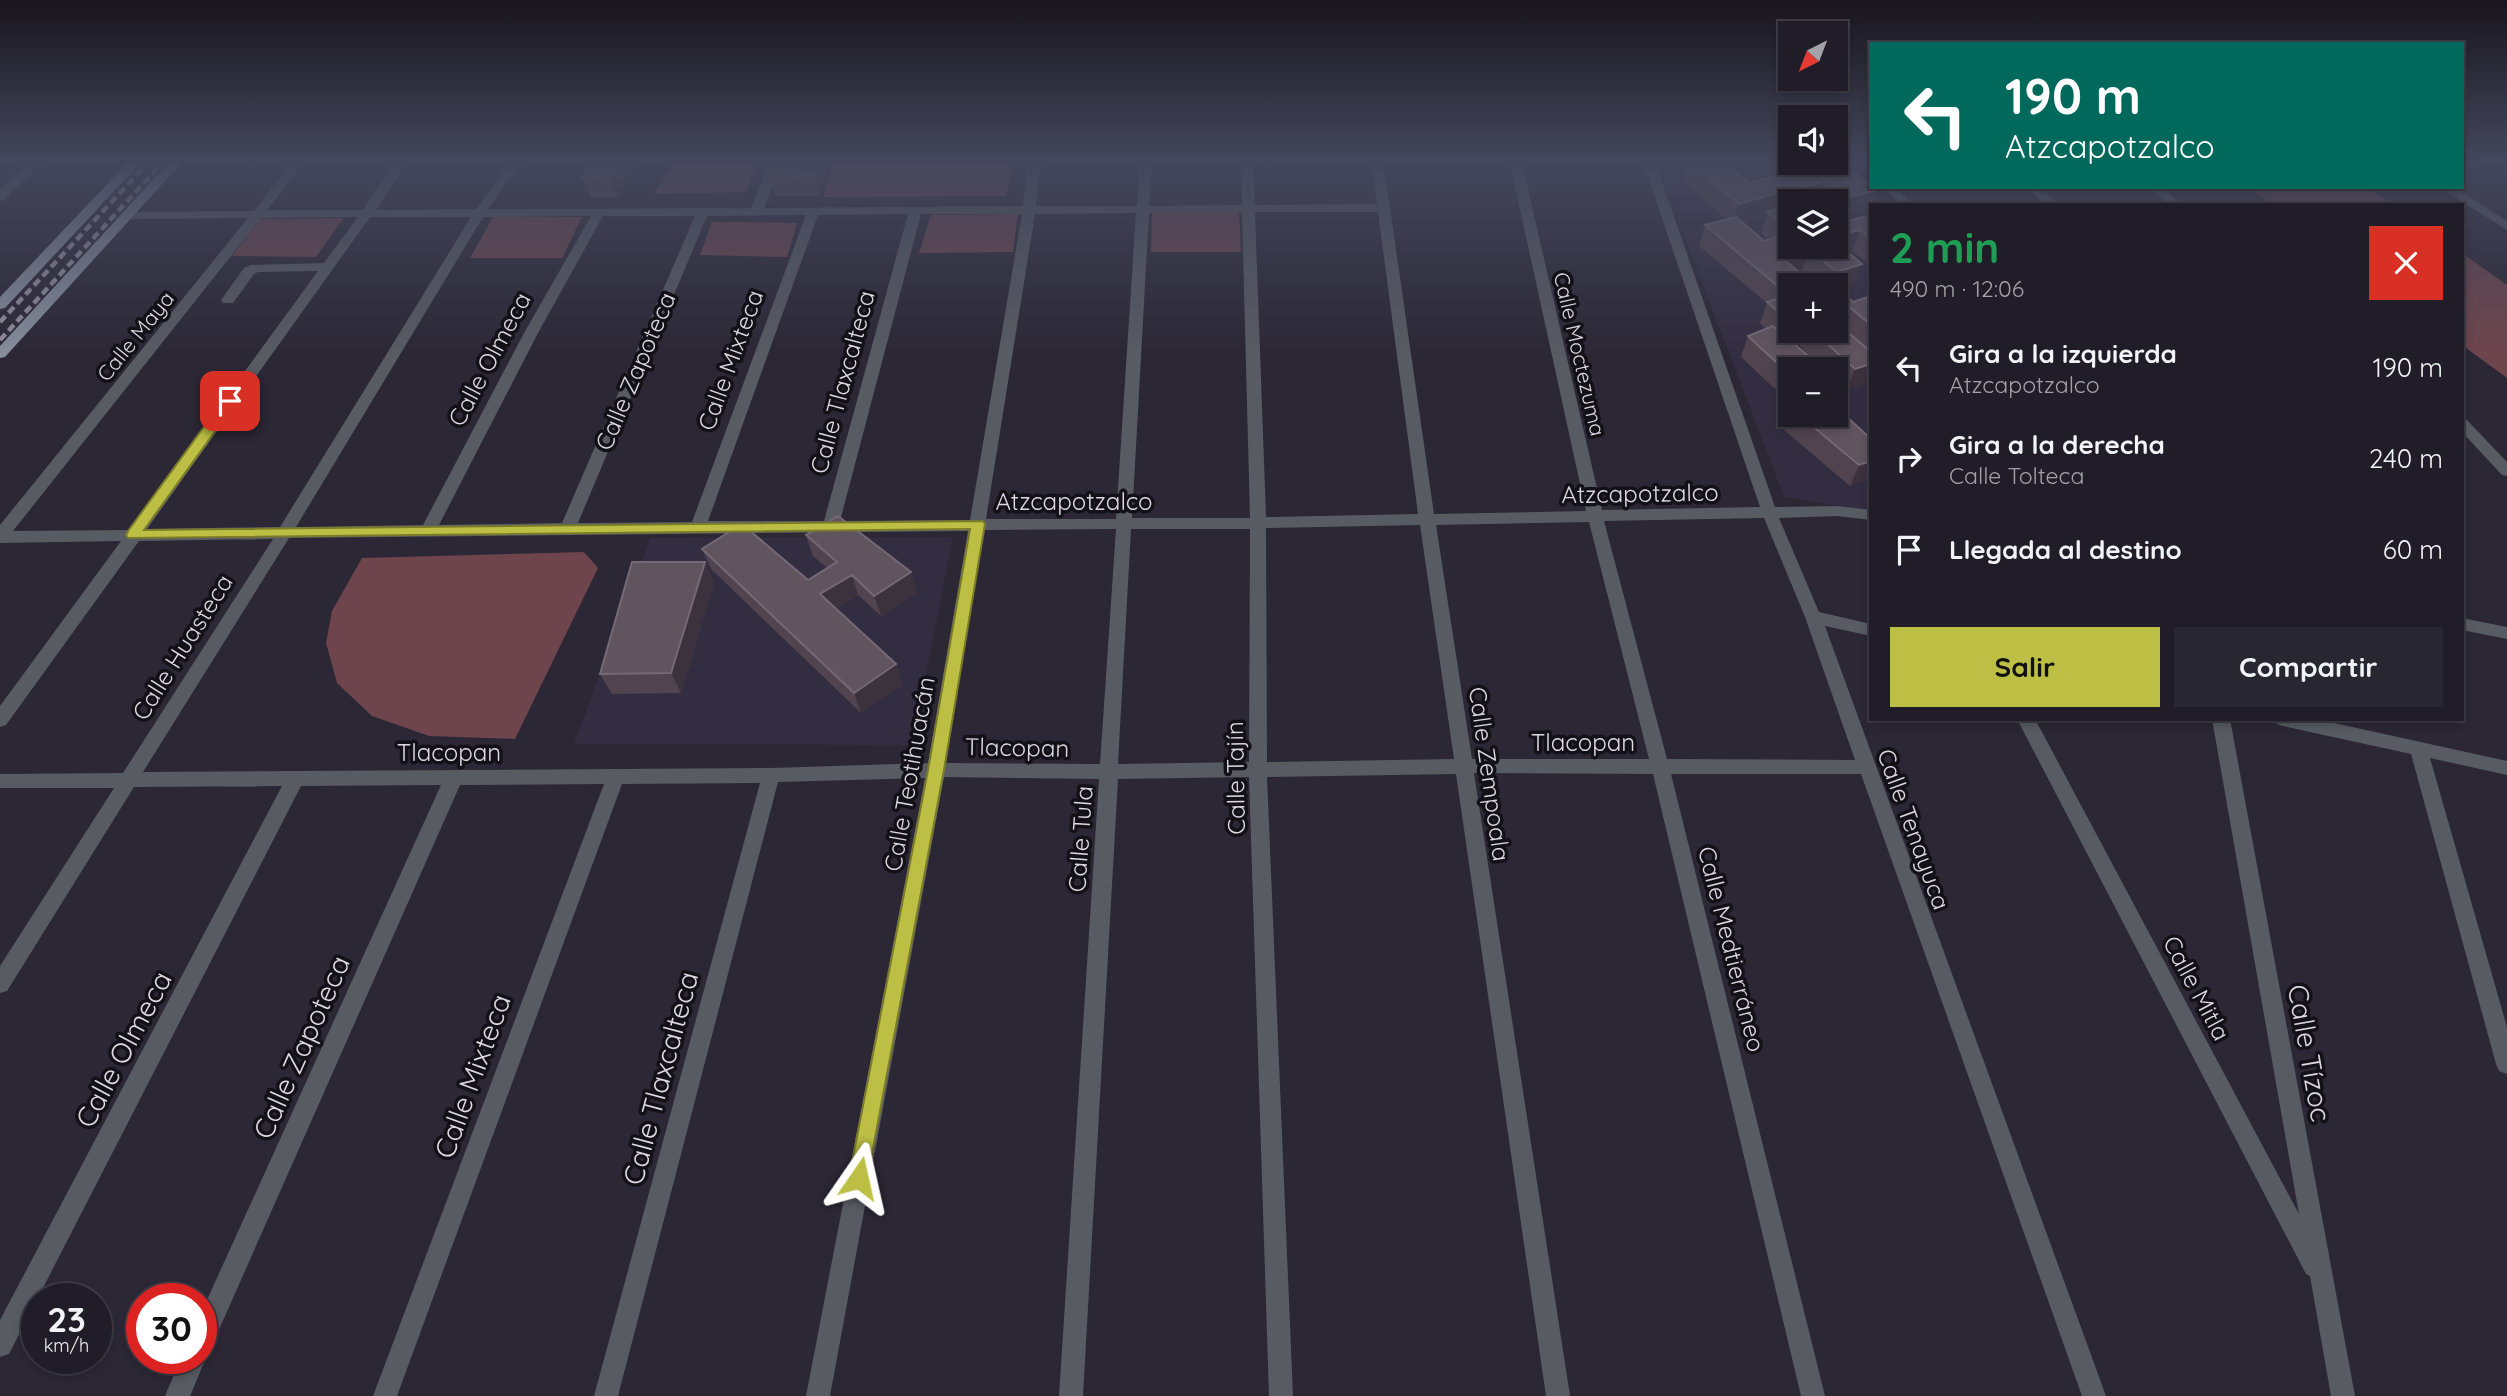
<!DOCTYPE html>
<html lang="es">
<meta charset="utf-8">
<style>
:root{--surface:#201d28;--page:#282630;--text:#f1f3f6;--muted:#a2a2a8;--line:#3d3b45;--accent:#bcbf43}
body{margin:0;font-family:Quicksand,sans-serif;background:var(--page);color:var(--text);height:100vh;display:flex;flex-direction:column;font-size:26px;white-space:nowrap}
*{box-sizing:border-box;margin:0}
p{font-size:23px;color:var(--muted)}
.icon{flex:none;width:38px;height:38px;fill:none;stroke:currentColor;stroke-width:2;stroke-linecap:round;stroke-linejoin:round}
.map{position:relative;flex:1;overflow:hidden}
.side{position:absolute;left:1869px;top:203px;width:595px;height:518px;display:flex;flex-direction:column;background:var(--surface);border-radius:0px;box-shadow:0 4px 10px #0003,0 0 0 2px var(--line)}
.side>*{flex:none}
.top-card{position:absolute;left:1869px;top:42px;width:595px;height:147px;border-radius:0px;box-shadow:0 4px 10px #0003,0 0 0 2px var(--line);background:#00695c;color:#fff;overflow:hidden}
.needle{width:46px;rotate:222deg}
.controls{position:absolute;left:1778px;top:21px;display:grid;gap:14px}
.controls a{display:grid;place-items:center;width:70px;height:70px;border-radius:0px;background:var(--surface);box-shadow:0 4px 10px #0003,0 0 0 2px var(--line);font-size:35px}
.speed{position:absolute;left:21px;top:1283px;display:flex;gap:14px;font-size:35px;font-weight:700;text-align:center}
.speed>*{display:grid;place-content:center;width:91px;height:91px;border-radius:50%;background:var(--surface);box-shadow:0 4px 10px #0003,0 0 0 2px var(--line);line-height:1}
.speed small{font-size:18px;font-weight:400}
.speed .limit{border:10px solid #d22;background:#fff;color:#111}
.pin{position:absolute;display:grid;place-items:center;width:60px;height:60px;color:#fff;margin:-30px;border-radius:14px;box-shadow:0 4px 10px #0006}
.me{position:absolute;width:77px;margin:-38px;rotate:11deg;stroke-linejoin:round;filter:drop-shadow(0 0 5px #0008)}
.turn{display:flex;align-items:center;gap:24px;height:147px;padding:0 21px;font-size:32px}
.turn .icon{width:91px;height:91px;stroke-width:2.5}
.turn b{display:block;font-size:49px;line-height:60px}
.round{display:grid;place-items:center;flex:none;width:74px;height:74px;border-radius:0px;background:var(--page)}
.headline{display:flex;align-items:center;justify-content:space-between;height:119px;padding:0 21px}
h1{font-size:42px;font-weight:800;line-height:52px;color:#1e9e55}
.button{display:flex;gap:14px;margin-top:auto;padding:14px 21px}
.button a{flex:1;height:80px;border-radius:0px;background:var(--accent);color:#111;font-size:28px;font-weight:800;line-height:80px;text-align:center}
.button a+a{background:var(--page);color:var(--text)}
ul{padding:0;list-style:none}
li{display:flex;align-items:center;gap:21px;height:91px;padding:0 21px}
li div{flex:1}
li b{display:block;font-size:26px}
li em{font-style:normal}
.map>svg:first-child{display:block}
.built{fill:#332d41;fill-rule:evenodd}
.green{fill:#6e454d}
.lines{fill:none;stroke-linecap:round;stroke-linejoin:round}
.minor{fill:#585b62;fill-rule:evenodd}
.major{fill:#858c9a;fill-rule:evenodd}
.rail{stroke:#928e9a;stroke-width:4.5;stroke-dasharray:8 4.5;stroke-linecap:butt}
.wall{fill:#51444f;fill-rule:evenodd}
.shaded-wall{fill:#3c323e}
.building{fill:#60545f;stroke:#746974;stroke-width:2}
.route{fill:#bcbf43;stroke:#7a7c2c;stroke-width:2}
.labels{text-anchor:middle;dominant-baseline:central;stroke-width:7;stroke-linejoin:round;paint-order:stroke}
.far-street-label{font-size:21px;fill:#dcd9e3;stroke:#131118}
.street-label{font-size:24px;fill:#dcd9e3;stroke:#131118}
.near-street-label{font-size:28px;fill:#dcd9e3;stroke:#131118}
</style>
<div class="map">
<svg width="2507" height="1396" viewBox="0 0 2507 1396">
<rect width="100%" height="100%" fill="#2b2735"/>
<!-- built -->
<path class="built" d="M1655,159h135v4h46l1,-4 48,46h-14v306l-87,-14zM1790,201h46v46h-46zM1790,285h46v46h-46zM1790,369h46v46h-46z
M953,537l-41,208 -338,-1 76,-206z"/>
<!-- green -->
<path class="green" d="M674,159h85l-13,33 -92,2z
M833,159h183l-10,37 -183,1z
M2248,187h120l25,18h-121z
M1152,211l87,1 2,40h-90z
M1018,214l-5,38 -94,1 12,-38z
M493,217h89l-20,41h-92z
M343,218l-27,39 -84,-1 28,-37z
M712,222l85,1 -10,34 -87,-2z
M2462,253l45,32v93l-45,-33z
M584,552l14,16 -83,171 -86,-3 -57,-20 -35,-33 -11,-40 6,-32 30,-53z"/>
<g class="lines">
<!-- minor -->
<path class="minor" d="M32,159h13l-41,41 -4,1v-11z
M294,159h12l-39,51h96l34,-51h12l-33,51 100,-1 36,-50h12l-36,50 263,-1 21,-49h12l-20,49 259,-2 6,-47h12l-5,47h101l3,-47h12l-3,47 93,-1 -1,-46h12l2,46 122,-1 -6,-45h12l51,355 152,-3 -77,-352h12l81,351 158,-3 -118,-348h12l121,348 62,-1 34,4v10l-34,-4 -58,2 40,94 52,12v12l-46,-10 281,770h-24l-221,-622h-190l154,622h-24l-148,-622 -179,-1 96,623h-24l-90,-622 -189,3 26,619h-24l-20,-619 -131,2 -35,617h-24l40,-617 -155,-2 -114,619h-24l119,-618 -147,4 -160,614h-24l166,-613 -138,1 -225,612h-24l231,-612 -144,1 -250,565 -6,2 2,6 -16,38h-25l16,-38h20v-45l240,-528 -140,1 -292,568 -9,3v-37l282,-534 -148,1 -127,204 -7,2v-27l114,-178h-114v-14l123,-1 150,-234 -134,2 -133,184 -6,2v-21l121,-165 -121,2v-18l248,-307 -119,1 -4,-1v-6l129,-1zM1255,212h123l40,302 -152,3zM1136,213l-20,306h-130l49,-305zM1149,213h93l8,305h-118zM908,214l-84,307h-116l110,-306zM921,214h101l-52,306 -130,1zM806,215l-114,307 -114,1 129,-307zM591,216l-67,117 -101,192 -127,2 187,-310zM603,216h92l-133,307 -123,2 99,-192zM358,217l-34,46 -73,2 -7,3 -23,32 2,3h10l21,-29 4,-2 60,-1 -189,259 -116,1 248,-313zM370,217h101l-191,310 -133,2zM1764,518l41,99 50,143 -188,-1 -63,-238zM1589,522l60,237h-177l-36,-234zM1420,525l34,234 -187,3 -1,-234zM1116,529l-16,235 -154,-1 38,-233zM1131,529h119l-1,233 -131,2zM968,531l-40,232 -157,5 -628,4 146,-234z
M1854,159h13l4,4v11z
M1883,187h13l17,18h-13z
M2027,187h13l19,18h-14z
M2148,187h14l21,18h-14z
M2439,187h15l53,34v9z
M2462,418l5,2 40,42v14l-5,-1 -40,-43z
M2462,618l45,9v12l-45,-9z
M2017,719h18l264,495 -87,-495h18l125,677h-24l-21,-120 -4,-2z
M2274,719h42l191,42v14l-77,-17 77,269v47l-8,-3 -3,-7 -85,-310 -128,-28 -6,-2z"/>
<!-- major -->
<path class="major" d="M131,159h13l-139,149 -5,1v-12z
M172,159h13l-180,198 -5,1v-12z"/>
<!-- rail -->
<path class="rail" d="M0,322l147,-158
M0,340l166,-181"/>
</g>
<!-- wall -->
<path class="wall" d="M593,159h48l-23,39h-27l-9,-20z
M776,159h54l-9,37h-45l-6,-20z
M1686,159h76l-31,9 18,15 41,-11 3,-9h43l41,27 -8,20 -26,7 5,4 23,-6v50l-19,-14 -5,1 7,33 -16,5 15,12 18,-6v68l-25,26 -10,-9v-12h-46v31l-2,1 -47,-44 7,-21 18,-7 -6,-6 7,-20 -68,-57 6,-21 21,-6 -45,-40zM1790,201h46v46h-46zM1767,215l-6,18 7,7 -4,1 -22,-19zM1802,271l18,14h16v46h-46v-46l9,-13zM1804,335l-4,11 17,17 -28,-24z
M1790,414l46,1 35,24v39l-21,8 -66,-56z
M806,535l111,58 -36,23 -23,-21 -22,14 60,55 7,20 -42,29 -150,-144 -9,-20 106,31 19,-12 -14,-12z
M714,582l-33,111 -69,1 -12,-20z"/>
<!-- shaded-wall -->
<path class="shaded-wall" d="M621,159h20l-23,39 -8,-21z
M820,159h10l-9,37 -6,-21z
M1732,159h30l-32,9z
M1827,181l-8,20 -15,-14z
M1790,189l-7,21 -16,2v3l-35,10 7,-21z
M1877,190l-8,20 -27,8 7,-21z
M1860,230l-8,21 -30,6 14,-10v-12z
M1810,250l-8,21 -27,7 7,-20z
M1862,264l-8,21 -18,5v-5h-5l6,-13z
M1807,279l-2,6h-15v18l-17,6 7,-21z
M1846,304l-8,21 -2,1v-19z
M1790,320v11h16l-2,4 -23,7 8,-21z
M1871,364v17l-25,9 9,-21z
M1871,461v17l-21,8 9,-21z
M705,562l9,20 -33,111 -10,-20z
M911,572l6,21 -36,23 -7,-20z
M852,575l6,20 -31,20 -7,-21z
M896,664l7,20 -42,29 -7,-20z"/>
<!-- building -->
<path class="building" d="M593,159h28l-11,18 -28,1z
M776,159h44l-5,16 -45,1z
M1687,159h34l28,24 64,-18 -4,-2h27v-4h1l34,26v2h2l4,3 -28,7 -22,-16 -23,6 18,14h-17l-15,-12 -51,15z
M1790,206v25l-23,-19z
M1836,212l12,9 23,-6v23l-11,-8 -24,5v-8l2,-1 -2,-1z
M1736,217l28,24 26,-8v14h46v-5l26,22 -25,8 -27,-22 -28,8 25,21 -27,9 -75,-63z
M1836,287l17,15 18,-6v29l-25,-21 -10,3z
M1790,295v25l-1,1 -22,-19z
M1836,322l35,30v12l-16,5 -42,-38h23z
M1773,326l51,43h-34v6l-42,-39z
M1836,407l35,32v22l-12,4 -60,-50h37z
M838,516l73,56 -37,24 -22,-21 -32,19 76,70 -42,29 -152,-144 40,-25 66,56 29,-18 -31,-27z
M632,562h73l-34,111 -71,1z"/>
<!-- sky -->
<linearGradient id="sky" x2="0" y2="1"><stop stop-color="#18151d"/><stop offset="0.45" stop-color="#44475c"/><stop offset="1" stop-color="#44475c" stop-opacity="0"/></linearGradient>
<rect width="2507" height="355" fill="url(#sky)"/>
<!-- route -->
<path class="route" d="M230,397l7,4 -93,129 839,-9 2,3 -41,246 -78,416 -7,3 -7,-3 -3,-8 79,-408 42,-241 -842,9 -2,-3 2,-4 97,-133z"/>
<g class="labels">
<!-- far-street labels -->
<g class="far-street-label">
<text transform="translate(135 336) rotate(-51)">Calle Maya</text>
<text transform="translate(1580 354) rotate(77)">Calle Moctezuma</text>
</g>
<!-- street labels -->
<g class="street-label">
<text transform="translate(489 359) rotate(-62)">Calle Olmeca</text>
<text transform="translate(730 360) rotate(-70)">Calle Mixteca</text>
<text transform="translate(635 371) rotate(-67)">Calle Zapoteca</text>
<text transform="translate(842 382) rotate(-75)">Calle Tlaxcalteca</text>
<text transform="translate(1640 493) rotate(-1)">Atzcapotzalco</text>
<text x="1074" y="501">Atzcapotzalco</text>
<text transform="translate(182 647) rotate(-58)">Calle Huasteca</text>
<text x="1583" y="742">Tlacopan</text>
<text transform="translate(1017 747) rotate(1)">Tlacopan</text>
<text x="449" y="752">Tlacopan</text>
<text transform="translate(909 774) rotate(-80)">Calle Teotihuacán</text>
<text transform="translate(1490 774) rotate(82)">Calle Zempoala</text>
<text transform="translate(1235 778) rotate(-91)">Calle Tajín</text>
<text transform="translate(1914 829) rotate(70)">Calle Tenayuca</text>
<text transform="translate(1080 839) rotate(-86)">Calle Tula</text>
<text transform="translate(1732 949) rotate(76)">Calle Medtierráneo</text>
<text transform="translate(2197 988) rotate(62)">Calle Mitla</text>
</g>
<!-- near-street labels -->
<g class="near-street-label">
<text transform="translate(301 1047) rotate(-66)">Calle Zapoteca</text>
<text transform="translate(123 1049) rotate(-62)">Calle Olmeca</text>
<text transform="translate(2310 1053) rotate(80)">Calle Tízoc</text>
<text transform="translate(472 1076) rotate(-70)">Calle Mixteca</text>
<text transform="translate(660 1078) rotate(-75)">Calle Tlaxcalteca</text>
</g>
</g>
</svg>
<div class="controls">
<a><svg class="needle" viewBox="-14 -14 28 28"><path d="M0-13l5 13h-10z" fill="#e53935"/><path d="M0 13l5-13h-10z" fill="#a2a2a8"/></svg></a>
<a><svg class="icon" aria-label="sound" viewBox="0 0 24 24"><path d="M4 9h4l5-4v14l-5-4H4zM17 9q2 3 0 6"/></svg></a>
<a><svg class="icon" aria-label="layers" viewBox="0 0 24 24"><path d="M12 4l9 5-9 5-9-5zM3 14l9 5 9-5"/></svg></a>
<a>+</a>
<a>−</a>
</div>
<div class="speed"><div>23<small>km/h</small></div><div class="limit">30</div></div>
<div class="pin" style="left:230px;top:401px;background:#d93025"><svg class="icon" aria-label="arrive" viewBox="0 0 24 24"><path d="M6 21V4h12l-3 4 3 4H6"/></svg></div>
<svg class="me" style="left:859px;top:1178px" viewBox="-20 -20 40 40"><path d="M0-17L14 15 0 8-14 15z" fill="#bcbf43" stroke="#fff" stroke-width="4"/></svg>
<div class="top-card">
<div class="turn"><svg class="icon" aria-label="left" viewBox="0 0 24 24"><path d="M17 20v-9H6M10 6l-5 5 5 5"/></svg><div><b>190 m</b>Atzcapotzalco</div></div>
</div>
<section class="side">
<div class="headline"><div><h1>2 min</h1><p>490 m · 12:06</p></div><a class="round" style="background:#d93025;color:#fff"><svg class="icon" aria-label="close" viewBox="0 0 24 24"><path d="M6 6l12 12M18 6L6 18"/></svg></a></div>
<ul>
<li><svg class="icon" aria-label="left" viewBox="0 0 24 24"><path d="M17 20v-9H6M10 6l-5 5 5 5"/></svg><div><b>Gira a la izquierda</b><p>Atzcapotzalco</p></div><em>190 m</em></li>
<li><svg class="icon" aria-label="right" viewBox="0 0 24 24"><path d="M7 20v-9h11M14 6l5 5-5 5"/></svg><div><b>Gira a la derecha</b><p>Calle Tolteca</p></div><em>240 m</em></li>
<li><svg class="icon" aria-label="arrive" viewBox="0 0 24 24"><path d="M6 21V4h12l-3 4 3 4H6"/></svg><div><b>Llegada al destino</b></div><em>60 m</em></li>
</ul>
<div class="button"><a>Salir</a><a>Compartir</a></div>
</section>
</div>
